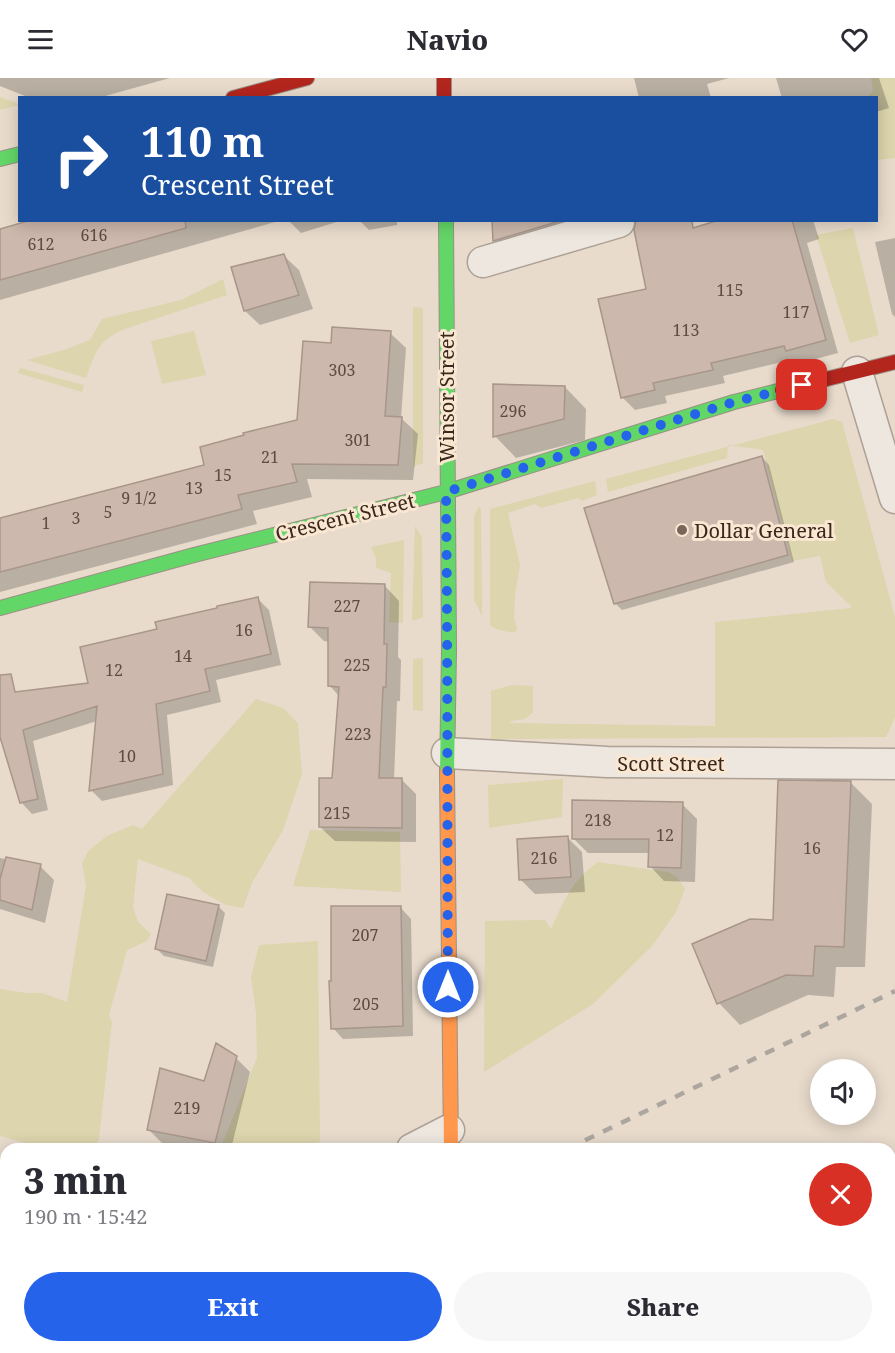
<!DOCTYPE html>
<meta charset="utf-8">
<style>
:root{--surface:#fff;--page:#f7f7f7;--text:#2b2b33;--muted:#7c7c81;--accent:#2563eb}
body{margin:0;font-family:"Noto Serif",serif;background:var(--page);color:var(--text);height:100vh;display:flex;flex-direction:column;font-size:22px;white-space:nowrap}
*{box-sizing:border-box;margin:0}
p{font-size:20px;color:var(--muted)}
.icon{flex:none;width:33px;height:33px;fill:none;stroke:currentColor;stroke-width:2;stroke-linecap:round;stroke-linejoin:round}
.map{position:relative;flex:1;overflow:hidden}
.sheet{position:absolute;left:0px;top:1065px;width:896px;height:210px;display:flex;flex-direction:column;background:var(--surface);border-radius:18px 18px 0 0;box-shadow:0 3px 15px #0003}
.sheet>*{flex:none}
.guide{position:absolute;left:18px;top:18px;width:860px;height:126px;border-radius:0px;box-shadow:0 3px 15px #0003;background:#1a4fa0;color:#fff;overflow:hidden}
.controls{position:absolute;left:810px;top:981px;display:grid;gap:12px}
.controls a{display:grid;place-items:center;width:66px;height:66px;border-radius:50%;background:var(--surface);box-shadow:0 3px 15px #0003;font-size:30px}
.pin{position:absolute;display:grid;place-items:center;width:51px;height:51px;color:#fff;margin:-26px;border-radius:12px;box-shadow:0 3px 9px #0006}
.me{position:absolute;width:66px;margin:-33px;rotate:0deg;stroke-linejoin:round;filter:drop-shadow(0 0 4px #0008)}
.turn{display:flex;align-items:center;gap:21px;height:126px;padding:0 24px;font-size:27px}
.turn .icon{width:78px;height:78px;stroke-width:2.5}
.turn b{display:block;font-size:42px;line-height:51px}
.round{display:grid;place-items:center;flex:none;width:63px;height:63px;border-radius:32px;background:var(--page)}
.summary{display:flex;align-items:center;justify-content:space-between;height:102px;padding:0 24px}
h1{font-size:36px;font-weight:800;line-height:45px}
.action{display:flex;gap:12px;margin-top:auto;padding:12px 24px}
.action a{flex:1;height:69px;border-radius:36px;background:var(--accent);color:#fff;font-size:24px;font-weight:800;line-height:69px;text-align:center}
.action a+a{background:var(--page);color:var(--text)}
header{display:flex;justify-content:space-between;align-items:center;height:78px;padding:0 24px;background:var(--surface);font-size:27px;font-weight:800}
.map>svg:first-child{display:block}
.green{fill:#dcd5ad}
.shadow{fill:#0003}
.building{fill:#ccb8ac;stroke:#a8968b;stroke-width:1.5}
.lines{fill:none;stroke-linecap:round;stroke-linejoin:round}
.street-casing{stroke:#ada095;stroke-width:33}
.fast-casing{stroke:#9c9085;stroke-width:16}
.slow-casing{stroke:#9c9085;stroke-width:16}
.jam-casing{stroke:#9c9085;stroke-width:16}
.street{stroke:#eee7df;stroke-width:30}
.fast{stroke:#63d668;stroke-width:14}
.slow{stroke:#ff974d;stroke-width:14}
.jam{stroke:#b3261e;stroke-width:14}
.rail{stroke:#ada69f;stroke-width:4.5;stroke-dasharray:10 10;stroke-linecap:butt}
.route{stroke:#2563eb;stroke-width:10;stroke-dasharray:0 18}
.poi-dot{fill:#78665a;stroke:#f9e7d1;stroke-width:2}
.labels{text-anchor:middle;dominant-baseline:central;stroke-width:6;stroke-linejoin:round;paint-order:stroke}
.number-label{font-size:16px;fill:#604b40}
.street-label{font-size:20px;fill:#3c271c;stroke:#f9e7d1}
.poi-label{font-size:20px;fill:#3c271c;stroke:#f9e7d1;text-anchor:start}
</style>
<header><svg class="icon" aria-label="menu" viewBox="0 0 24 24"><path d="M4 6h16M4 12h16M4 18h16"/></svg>Navio<svg class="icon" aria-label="heart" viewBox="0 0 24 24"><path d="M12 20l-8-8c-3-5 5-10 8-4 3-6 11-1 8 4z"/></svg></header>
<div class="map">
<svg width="895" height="1275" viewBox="0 0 895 1275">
<rect width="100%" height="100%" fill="#e8dbcc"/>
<!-- green -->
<path class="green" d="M871,0h24v80l-19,2v-62l-9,-1 6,-6z
M0,19l19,7v1l-19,5z
M853,150l26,107 -29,8 -34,-108z
M223,201l4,16 -105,35c-25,12 -26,22 -36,48l-59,-18 37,-10 26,-10 12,-21 79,-19z
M413,229l10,1v155l-10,4z
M194,253l12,44 -44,9 -11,-43z
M20,290l64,17 -2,7 -64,-19z
M833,341l9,3 53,195v100l-9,20 -395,2v-48l21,-6 21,1v26l-8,7 -14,2 -1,2 205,3v-104l136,-14v-2l-25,-24 -6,-26 -28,5 -29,-111 -35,-5 -1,13 -119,34 -2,-13z
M595,403l2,14 -15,6 -4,-3 -37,10 -6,-4 -27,9 12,52 -5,29 -1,23 3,13 -2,2c-8,0 -18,-1 -25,-7v-116z
M479,428l2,4 1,106 -8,-16v-84z
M415,448l7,11 1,80 -11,4z
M404,462l-1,83 -14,-1 2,-49 -15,-5v-10l-5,-11z
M423,580v53l-10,-1v-51z
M256,621l27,9 15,15 4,51 -19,56 -31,53 -9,25 -17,-3 -23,-13 -14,-14 -51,-19 -5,48 5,15 13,12 -4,7 -20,9 -18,65 3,7 -13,117 -4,10h-48l-47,-13v-147l27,4h15l25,9 19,-116 -4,-23 7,-13 18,-14 26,-11 9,4z
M563,701l-1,38 -73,11 -1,-43z
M310,752l90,2 1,60 -108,-6z
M598,784l70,10 9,5 8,12 -9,23 -24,34 -59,58 -109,68 1,-151 60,-1 6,9c14,-29 19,-47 47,-67z
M318,863l2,201 -39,7h-61l37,-91 -1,-45 -5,-36 8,-32z
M53,1269h50l-13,6h-37z
M281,1269h125v6h-135z"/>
<!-- shadow -->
<path class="shadow" d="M0,0h170l-72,20h-68l-30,-12z
M634,0h95l-22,6 4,14h-72z
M776,0h103l10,30 -13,4v-14h-94z
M36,142h246l-282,80v-69z
M288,142h55l-42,13z
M348,142h49v5l-28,5 -9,-9z
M494,142h132l-111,42 -21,-21z
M724,142h89l6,19 -12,4 31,110 -38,10 -5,-4 -72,17 2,7 -60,13 2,7 -32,7 -13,-13 26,-107 17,-52z
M895,160v79l-3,-3 -17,-72z
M284,178l15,14 14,39 -53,16 -15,-14 -12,-43z
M390,255l16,15 -5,70 17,16 -5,46 -106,-1 5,18 -59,14 4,13 -257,68v-72l206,-54 93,-44 33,-77z
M565,309l21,22 -1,31 -69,18 -21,-22z
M762,379l7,8 25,97 -172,48 -7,-7z
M385,508l14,15 -1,56 3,3 -1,41h-3l-3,79h8l14,14v48l-81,-1 -15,-14 13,-48 6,-83 -9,-10v-44l-6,-1 -14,-14z
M257,520l12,12 12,55 -65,15 5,22 -54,13 6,70 -71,16 -11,-11 6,-69 -64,20 15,69 -16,4 -11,-12 -21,-70v-25l90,-23 69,-54z
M850,704l22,22 -7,163h-29l-2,30 -26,-2 -68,30 -21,-22 55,-81z
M682,726l15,15 -2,63 -31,-1 -14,-15v-13h-62l-15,-15z
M567,759l15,15 3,40 -50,2 -14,-14z
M0,780l40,8 14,14 -9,43 -45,-14z
M218,828l7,7 -12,54 -49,-11 -7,-7z
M401,830l10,11 2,117 -70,3 -10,-11z
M236,980l14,14 -19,77h-40l-28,-5 -15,-15z
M616,1269h30l6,6h-36z"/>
<!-- building -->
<path class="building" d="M31,142h154l1,8 -186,52v-51z
M492,142h71l-70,21z
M636,142h56l1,8 26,-8h73l34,120 -40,11 -2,-5 -73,17 2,7 -60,13 2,7 -34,8 -23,-99 48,-10 -12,-59z
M284,176l15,41 -55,16 -13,-44z
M332,249l59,4 -6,85 17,1 -4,48 -106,-1 5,18 -59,13 4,14 -242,63v-54l204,-53 -4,-18 44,-12 -1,-2 54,-13 6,-79 28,2z
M493,306l72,2 -1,33 -71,18z
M762,378l26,99 -174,49 -30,-96z
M310,504l75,2 -1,60h3l-1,43h-3l-4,91h23v50l-83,-1v-49h13l7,-91 -11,-1v-58l-20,-1z
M258,519l13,57 -66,15 5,22 -54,13 7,70 -74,17 8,-85 -74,24 15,69 -18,4 -20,-66v-62l11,-1 4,18 73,-9 -8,-36 77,-18 -2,-7 62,-14v-2z
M778,702l73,1 -7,166 -29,-1 -2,30 -27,-1 -69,29 -25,-60 58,-25 23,1z
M572,722l111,2 -2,66 -33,-1 1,-28h-77z
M568,758l3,41 -52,3 -2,-41z
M6,779l35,7 -9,46 -32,-10v-21z
M167,816l52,11 -13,56 -51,-12z
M331,828h70l2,120 -72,3 -2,-48h2z
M216,965l21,13 -22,87 -68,-13 13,-62 44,13z"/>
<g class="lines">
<!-- street casing -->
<g class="street-casing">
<path id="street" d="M483,184l136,-40
M857,294l38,126
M447,675l160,9 288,2
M412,1071l37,-19
M0,1100l6,2
M890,1247l5,2"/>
</g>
<!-- fast casing -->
<g class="fast-casing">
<path id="fast" d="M0,81l20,-5
M446,142l3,430 -2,123
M0,530l194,-53 252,-63 288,-90 48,-12"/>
</g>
<!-- slow casing -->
<g class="slow-casing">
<path id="slow" d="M447,695l4,376
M452,1269v6"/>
</g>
<!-- jam casing -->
<g class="jam-casing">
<path id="jam" d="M444,0v20
M233,20l74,-20
M782,312l113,-28"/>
</g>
<!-- street -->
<use href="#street" class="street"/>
<!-- fast -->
<use href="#fast" class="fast"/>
<!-- slow -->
<use href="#slow" class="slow"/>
<!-- jam -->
<use href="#jam" class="jam"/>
<!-- rail -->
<path class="rail" d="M567,1071l328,-158
M143,1275l12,-6"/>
</g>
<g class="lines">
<!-- route -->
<path class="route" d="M448,909c-1,-165 0,-330 -2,-495l288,-90 68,-17"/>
</g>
<!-- markers -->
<circle class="poi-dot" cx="682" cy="452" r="6"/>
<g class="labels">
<!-- number labels -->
<g class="number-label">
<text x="94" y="157">616</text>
<text x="41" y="166">612</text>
<text x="730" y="212">115</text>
<text x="796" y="234">117</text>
<text x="686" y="252">113</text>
<text x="342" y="292">303</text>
<text x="513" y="333">296</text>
<text x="358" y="362">301</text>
<text x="270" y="379">21</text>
<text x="223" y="397">15</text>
<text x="194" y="410">13</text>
<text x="139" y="420">9 1/2</text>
<text x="108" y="434">5</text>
<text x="76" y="440">3</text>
<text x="46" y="445">1</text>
<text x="347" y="528">227</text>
<text x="244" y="552">16</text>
<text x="183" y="578">14</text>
<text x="357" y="587">225</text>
<text x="114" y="592">12</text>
<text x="358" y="656">223</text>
<text x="127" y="678">10</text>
<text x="337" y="735">215</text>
<text x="598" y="742">218</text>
<text x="665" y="757">12</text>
<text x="812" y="770">16</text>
<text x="544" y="780">216</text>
<text x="365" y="857">207</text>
<text x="366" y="926">205</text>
<text x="187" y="1030">219</text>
</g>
<!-- street labels -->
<g class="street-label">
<text transform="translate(446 319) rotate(-90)">Winsor Street</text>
<text transform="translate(345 439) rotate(-14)">Crescent Street</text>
<text x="671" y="685">Scott Street</text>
</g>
<!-- poi labels -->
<g class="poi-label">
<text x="694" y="452">Dollar General</text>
</g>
</g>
</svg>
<div class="controls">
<a><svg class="icon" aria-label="sound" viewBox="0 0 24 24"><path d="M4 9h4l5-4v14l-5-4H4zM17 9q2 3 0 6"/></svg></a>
</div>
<div class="pin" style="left:802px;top:307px;background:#d93025"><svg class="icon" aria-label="arrive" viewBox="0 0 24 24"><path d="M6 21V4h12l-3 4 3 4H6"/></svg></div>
<svg class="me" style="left:448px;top:909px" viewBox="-20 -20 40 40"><circle r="17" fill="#2563eb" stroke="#fff" stroke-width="3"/><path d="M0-11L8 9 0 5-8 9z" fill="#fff"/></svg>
<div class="guide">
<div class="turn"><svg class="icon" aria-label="right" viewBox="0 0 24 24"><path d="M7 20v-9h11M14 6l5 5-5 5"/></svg><div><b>110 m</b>Crescent Street</div></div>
</div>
<section class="sheet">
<div class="summary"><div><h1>3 min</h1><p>190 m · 15:42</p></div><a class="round" style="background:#d93025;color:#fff"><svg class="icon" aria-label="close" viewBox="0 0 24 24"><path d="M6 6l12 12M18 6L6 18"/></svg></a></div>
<div class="action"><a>Exit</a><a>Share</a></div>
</section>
</div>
